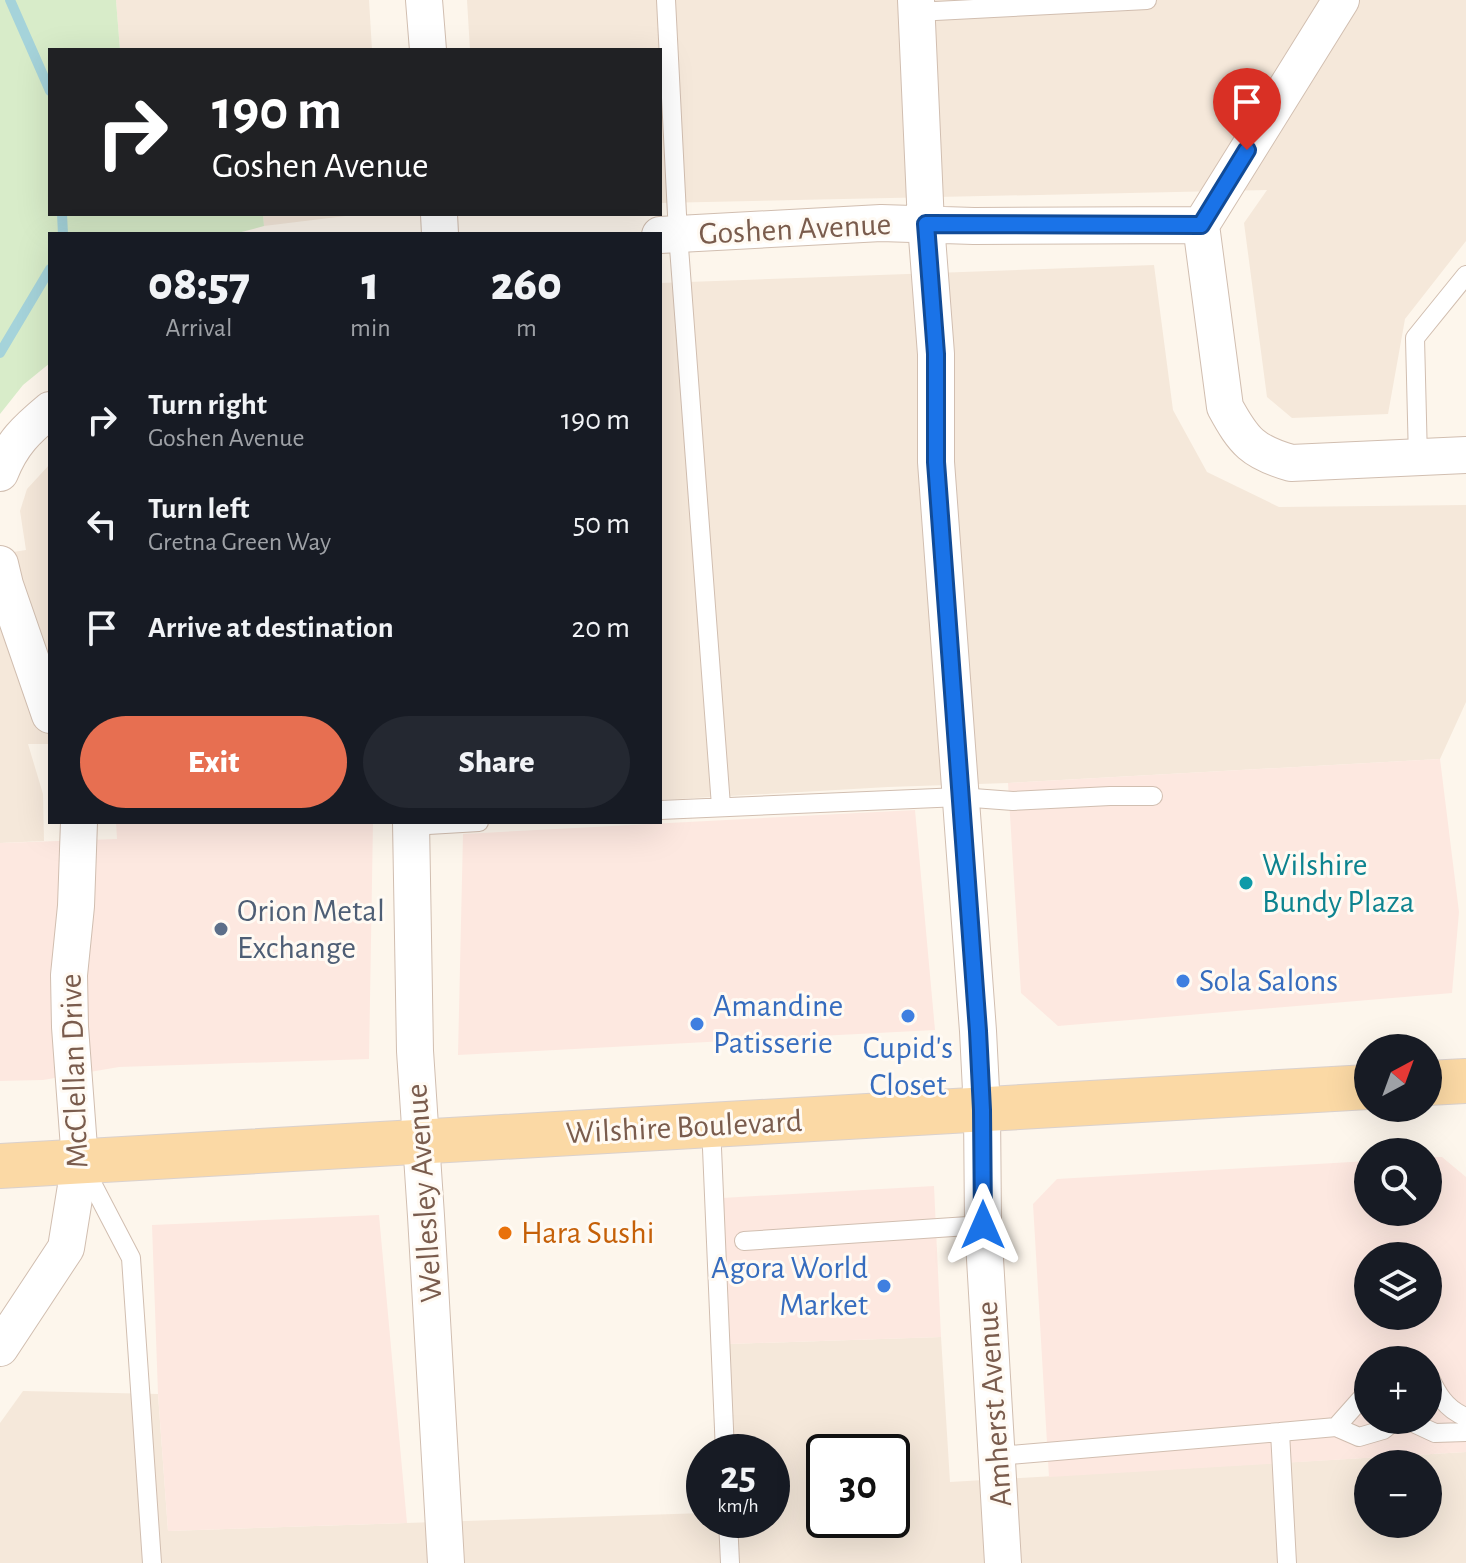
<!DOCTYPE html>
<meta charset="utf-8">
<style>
:root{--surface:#171b24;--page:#242831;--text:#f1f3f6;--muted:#9ea1a6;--accent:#e76f51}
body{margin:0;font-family:"Alegreya Sans",sans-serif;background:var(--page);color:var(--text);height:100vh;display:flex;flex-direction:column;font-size:30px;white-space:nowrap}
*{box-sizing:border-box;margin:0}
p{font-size:26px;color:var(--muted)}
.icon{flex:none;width:44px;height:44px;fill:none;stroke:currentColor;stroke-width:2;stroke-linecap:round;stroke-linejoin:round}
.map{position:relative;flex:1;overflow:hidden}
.drawer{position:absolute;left:48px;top:232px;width:614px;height:592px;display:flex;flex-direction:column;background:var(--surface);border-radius:0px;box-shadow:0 8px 32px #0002}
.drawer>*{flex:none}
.top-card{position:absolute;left:48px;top:48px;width:614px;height:168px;border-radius:0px;box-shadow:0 8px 32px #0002;background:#202124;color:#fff;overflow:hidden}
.needle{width:52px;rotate:41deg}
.buttons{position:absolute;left:1354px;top:1034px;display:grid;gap:16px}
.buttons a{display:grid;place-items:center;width:88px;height:88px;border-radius:50%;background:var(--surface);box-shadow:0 8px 32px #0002;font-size:40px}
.speed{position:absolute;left:686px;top:1434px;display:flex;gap:16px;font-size:40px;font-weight:700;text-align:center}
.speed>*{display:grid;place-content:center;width:104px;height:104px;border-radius:50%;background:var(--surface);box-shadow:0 8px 32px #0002;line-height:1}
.speed small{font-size:20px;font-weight:400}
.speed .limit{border:4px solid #111;border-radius:12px;background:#fff;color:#111}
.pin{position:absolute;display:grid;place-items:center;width:68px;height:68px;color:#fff;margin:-82px -34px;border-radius:50% 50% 50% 0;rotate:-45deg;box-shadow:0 0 8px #0007}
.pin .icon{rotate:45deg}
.me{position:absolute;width:88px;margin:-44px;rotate:0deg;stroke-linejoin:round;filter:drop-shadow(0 0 6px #0008)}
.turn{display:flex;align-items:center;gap:28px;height:168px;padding:0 32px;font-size:36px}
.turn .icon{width:104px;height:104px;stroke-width:2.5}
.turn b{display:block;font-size:56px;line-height:68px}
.eta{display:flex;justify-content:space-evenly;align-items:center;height:136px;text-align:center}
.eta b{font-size:48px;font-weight:800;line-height:56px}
.button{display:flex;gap:16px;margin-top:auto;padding:16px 32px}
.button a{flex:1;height:92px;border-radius:48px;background:var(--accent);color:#fff;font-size:32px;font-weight:800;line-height:92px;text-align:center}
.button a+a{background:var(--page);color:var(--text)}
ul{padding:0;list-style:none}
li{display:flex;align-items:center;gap:24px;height:104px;padding:0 32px}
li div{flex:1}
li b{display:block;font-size:30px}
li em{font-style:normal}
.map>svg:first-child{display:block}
.residential{fill:#f5e8da;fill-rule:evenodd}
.commercial{fill:#fde8e0;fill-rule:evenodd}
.green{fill:#d8ecc9}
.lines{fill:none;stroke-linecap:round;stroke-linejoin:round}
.stream{stroke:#a5d3da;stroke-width:10}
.lane-casing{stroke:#d1beb0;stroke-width:20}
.street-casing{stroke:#d1beb0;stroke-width:38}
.primary-casing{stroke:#dad1cd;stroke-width:46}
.lane{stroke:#fff;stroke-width:18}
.street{stroke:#fff;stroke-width:36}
.primary{stroke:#fbd9a5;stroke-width:44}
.route-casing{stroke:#114b97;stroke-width:20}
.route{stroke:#1a73e8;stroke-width:14}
.culture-dot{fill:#0f9aa8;stroke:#fffaf3;stroke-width:3}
.service-dot{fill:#5c6f8a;stroke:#fffaf3;stroke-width:3}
.shop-dot{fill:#3f7fe0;stroke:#fffaf3;stroke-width:3}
.food-dot{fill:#e8710a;stroke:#fffaf3;stroke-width:3}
.labels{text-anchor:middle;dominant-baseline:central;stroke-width:6;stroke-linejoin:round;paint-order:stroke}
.street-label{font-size:32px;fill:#7a5c4d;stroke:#fffaf3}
.culture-label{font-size:32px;fill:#0d838f;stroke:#fffaf3;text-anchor:start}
.service-label{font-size:32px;fill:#4e5e75;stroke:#fffaf3;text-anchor:start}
.shop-label{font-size:32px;fill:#366cbe;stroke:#fffaf3;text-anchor:start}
.food-label{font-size:32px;fill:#c56008;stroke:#fffaf3;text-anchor:start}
</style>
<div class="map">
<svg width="1466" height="1563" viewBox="0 0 1466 1563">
<rect width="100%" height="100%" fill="#fdf6ec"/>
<!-- residential -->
<path class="residential" d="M116,0h253l3,50h-252z
M467,0h999v241l-61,78 -17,95 -96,4 -25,-21 -23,-174 23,-33 -607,13v-153h-190z
M263,214h99l-98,12z
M1154,265l19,145 34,62 72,35 187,-2v197l-26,57 -432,24 -120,4 -228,13v-517z
M50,464v280h-22l15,50 1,47 -44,2v-289l26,-4 -6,-39 7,-22z
M941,1337l9,145 516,-30v111h-1466v-140l23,-32 135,3 10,137 536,-18v7h68v-68h-37l-6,-108zM824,1452h68v68h-68zM1368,1464h60v60h-60z"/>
<!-- commercial -->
<path class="commercial" d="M1440,759l19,153 -7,81 -394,33 -37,-33 -13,-210z
M915,810l20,220 -477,25 5,-221z
M116,822h257l-4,237 -250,8 -76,13 -43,1v-238l117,-4z
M1428,1157h14l24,20v275l-417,25 -16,-273 24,-25 311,-18v51h60zM1368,1256h60v60h-60zM1368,1360h60v60h-60z
M934,1186l7,151 -212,7 -7,-146z
M379,1215l28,308 -239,8 -10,-137 -6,-169z"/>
<!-- green -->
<path class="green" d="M0,0h116l4,50h-70v164h213l1,12 -30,8h-184v129l-27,22 -23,29z"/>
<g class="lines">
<!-- stream -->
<path class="stream" d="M10,0l40,91
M62,214l1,20
M0,353l50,-84"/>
<!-- lane casing -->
<g class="lane-casing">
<path id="lane" d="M666,0l12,234 43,572
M916,12l231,-12
M1418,459l-3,-121 51,-63
M660,810l300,-13 53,4 97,-5h43
M411,826l68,-4
M711,1125l14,327
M83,1166l48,92 21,305
M744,1241l239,-16
M1428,1374c9,19 17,35 38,43
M1407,1420l28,13 31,-1
M1336,1427l32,-36
M1280,1432l56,-5 23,10 24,-7 13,-10
M998,1456l282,-24 7,131
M728,1520l2,43"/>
</g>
<!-- street casing -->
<g class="street-casing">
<path id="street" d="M424,0l4,50
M916,0l10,224 10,130v108l42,569 4,79 1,115 20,338
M439,214l1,20
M1201,225l24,182c19,35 28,45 66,56l175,-8
M1201,225l140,-225
M660,235l221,-12 93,3 227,-1
M0,473c12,-30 26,-43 50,-63
M0,564l5,21 45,130
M411,822l4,229 11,165 20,347
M0,1348l66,-100 14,-87 -10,-134 -1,-52 7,-69 3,-84"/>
</g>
<!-- primary casing -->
<g class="primary-casing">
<path id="primary" d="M1428,1083l38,-2
M0,1166l1368,-79"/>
</g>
<!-- lane -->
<use href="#lane" class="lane"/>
<!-- street -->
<use href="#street" class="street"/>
<!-- primary -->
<use href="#primary" class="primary"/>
</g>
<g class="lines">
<!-- route casing -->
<g class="route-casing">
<path id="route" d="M983,1225l-1,-115 -4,-79 -42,-569v-108l-10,-130 275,1 46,-75"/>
</g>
<!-- route -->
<use href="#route" class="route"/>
</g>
<!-- markers -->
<circle class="culture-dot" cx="1246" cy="883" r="8"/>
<circle class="service-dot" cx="221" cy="929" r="8"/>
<g class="shop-dot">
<circle cx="1183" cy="981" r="8"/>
<circle cx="908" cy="1016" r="8"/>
<circle cx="697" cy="1024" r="8"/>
<circle cx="884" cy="1286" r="8"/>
</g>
<circle class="food-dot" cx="505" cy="1233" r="8"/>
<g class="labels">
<!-- street labels -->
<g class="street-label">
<text transform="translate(795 229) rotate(-3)">Goshen Avenue</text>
<text transform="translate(74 1071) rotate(-92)">McClellan Drive</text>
<text transform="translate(684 1127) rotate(-3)">Wilshire Boulevard</text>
<text transform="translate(424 1193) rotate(-94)">Wellesley Avenue</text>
<text transform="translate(994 1404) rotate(-94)">Amherst Avenue</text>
</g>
<!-- culture labels -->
<g class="culture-label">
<text x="1262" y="865">Wilshire<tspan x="1262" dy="37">Bundy Plaza</tspan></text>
</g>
<!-- service labels -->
<g class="service-label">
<text x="237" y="911">Orion Metal<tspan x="237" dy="37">Exchange</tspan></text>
</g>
<!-- shop labels -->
<g class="shop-label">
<text x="1199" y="981">Sola Salons</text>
<text x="713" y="1006">Amandine<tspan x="713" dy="37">Patisserie</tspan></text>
<text x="908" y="1048" text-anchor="middle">Cupid's<tspan x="908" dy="37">Closet</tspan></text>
<text x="868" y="1268" text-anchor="end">Agora World<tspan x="868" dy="37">Market</tspan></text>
</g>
<!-- food labels -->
<g class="food-label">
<text x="521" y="1233">Hara Sushi</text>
</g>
</g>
</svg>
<div class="buttons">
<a><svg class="needle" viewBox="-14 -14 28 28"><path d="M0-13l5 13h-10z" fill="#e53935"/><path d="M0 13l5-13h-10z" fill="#9ea1a6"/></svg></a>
<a><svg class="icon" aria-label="search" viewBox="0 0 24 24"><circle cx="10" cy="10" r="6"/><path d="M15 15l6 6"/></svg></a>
<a><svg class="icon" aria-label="layers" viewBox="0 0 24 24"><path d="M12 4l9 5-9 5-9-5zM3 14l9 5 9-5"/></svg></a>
<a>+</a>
<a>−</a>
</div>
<div class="speed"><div>25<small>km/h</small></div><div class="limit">30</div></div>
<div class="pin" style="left:1247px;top:150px;background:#d93025"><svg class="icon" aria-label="arrive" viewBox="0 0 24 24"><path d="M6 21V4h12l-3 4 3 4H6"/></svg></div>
<svg class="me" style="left:983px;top:1225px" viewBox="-20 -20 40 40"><path d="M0-17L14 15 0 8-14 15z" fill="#1a73e8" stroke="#fff" stroke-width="4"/></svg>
<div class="top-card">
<div class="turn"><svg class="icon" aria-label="right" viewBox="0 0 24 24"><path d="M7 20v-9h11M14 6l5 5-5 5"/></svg><div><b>190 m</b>Goshen Avenue</div></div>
</div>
<section class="drawer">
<div class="eta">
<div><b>08:57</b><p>Arrival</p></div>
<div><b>1</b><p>min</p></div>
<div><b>260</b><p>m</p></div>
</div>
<ul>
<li><svg class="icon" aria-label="right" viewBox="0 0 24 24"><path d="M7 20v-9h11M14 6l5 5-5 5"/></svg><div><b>Turn right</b><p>Goshen Avenue</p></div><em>190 m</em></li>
<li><svg class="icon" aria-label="left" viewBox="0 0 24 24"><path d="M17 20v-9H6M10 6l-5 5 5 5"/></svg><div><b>Turn left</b><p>Gretna Green Way</p></div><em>50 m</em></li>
<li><svg class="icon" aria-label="arrive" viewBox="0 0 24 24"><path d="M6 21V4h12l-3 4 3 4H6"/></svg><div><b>Arrive at destination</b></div><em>20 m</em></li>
</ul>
<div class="button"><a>Exit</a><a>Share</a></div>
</section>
</div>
